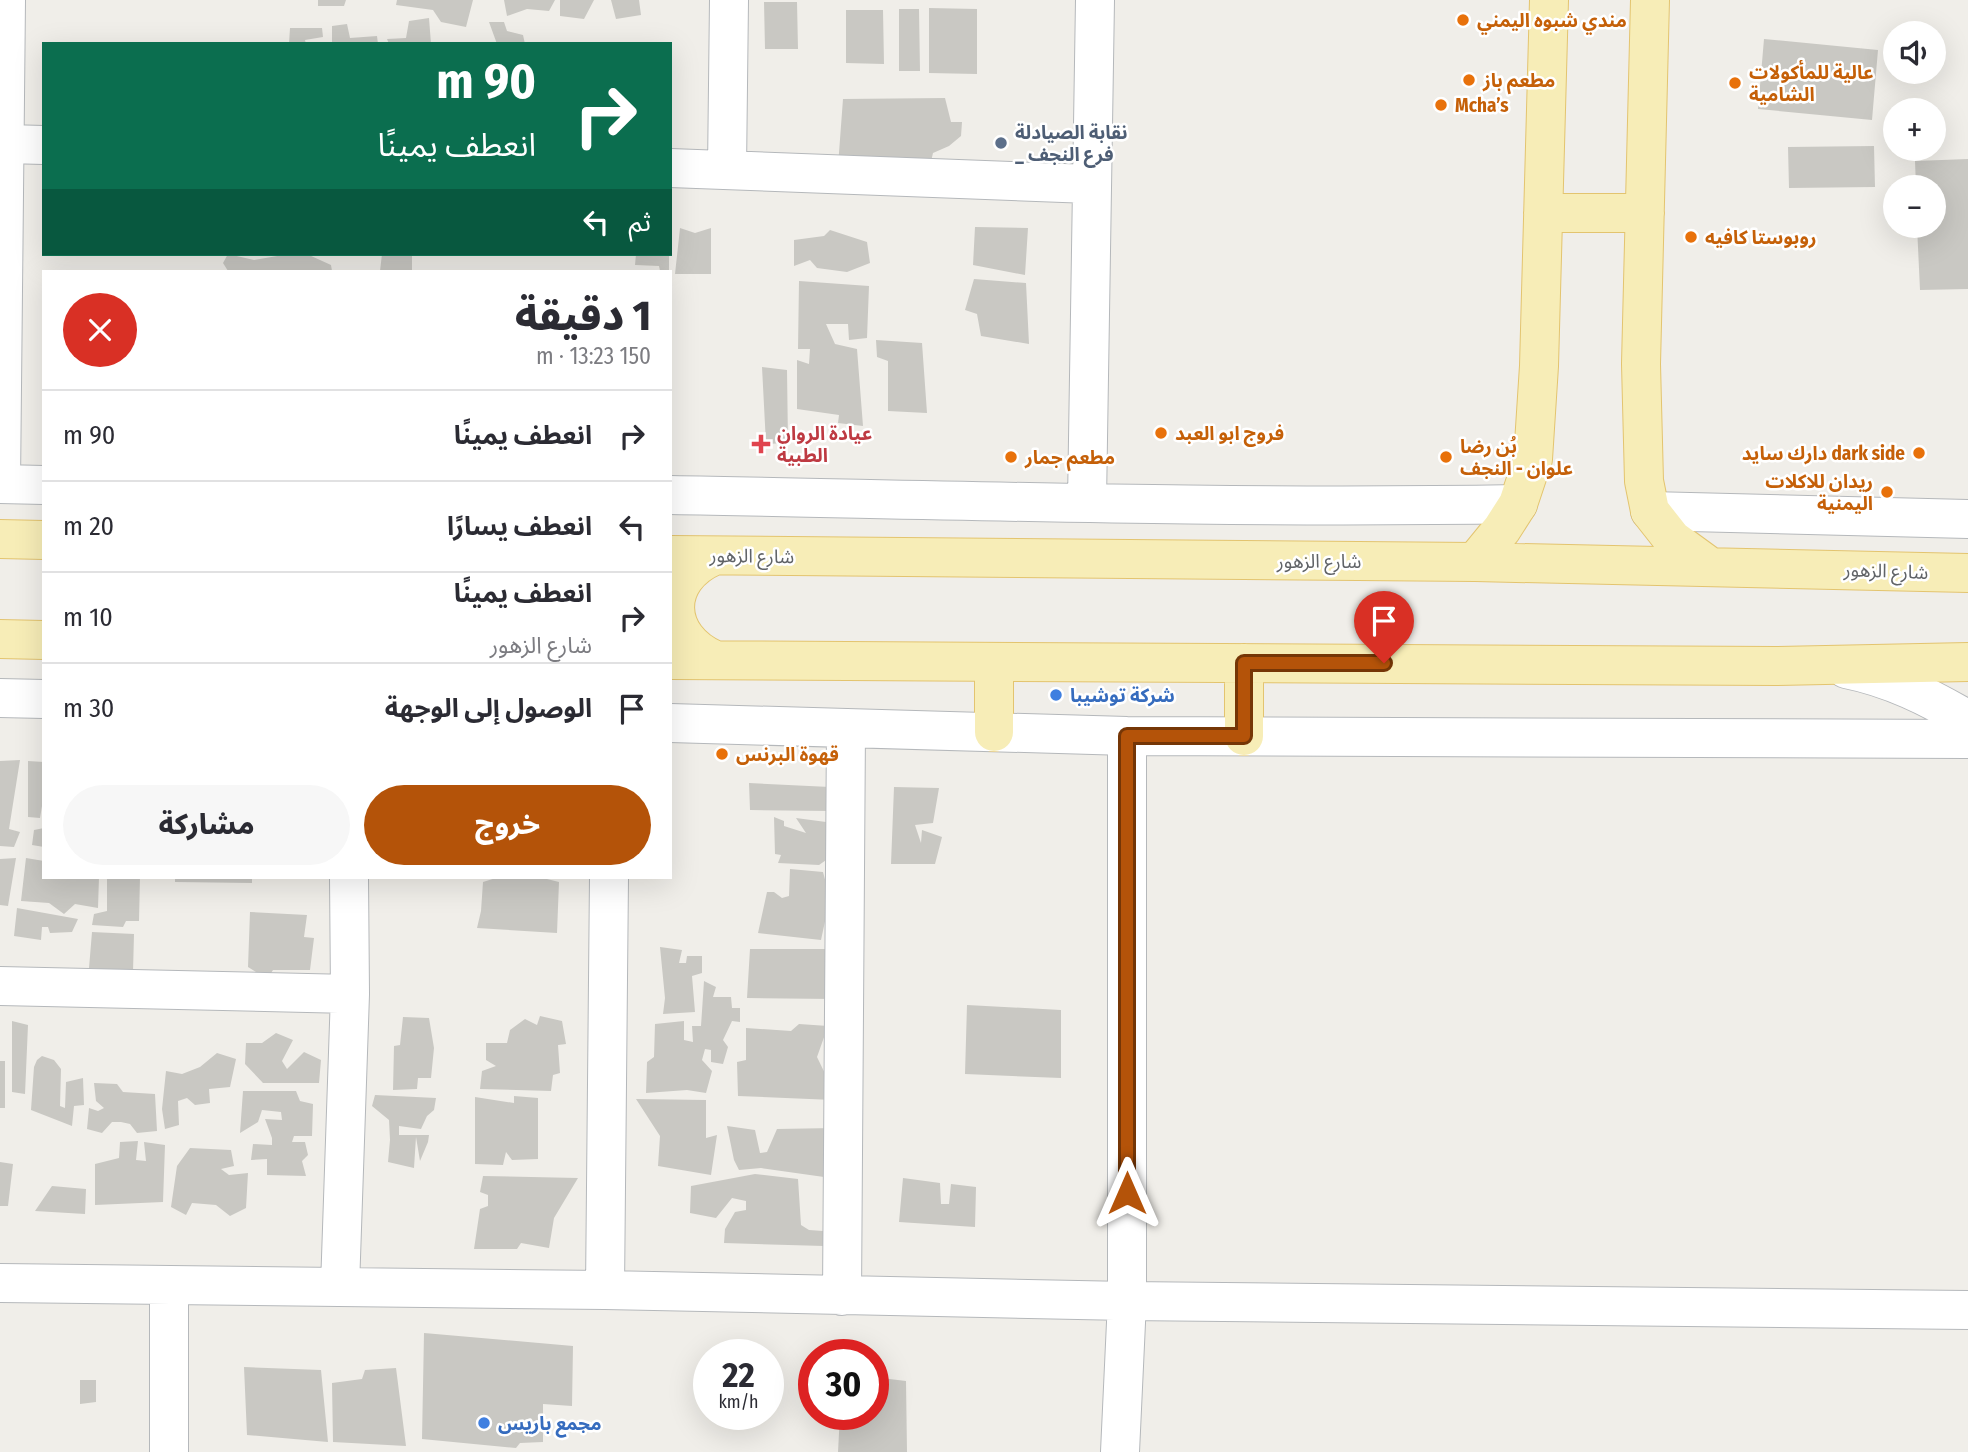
<!DOCTYPE html>
<html lang="ar">
<meta charset="utf-8">
<style>
:root{--surface:#fff;--page:#f7f7f7;--text:#2b2b33;--muted:#7c7c81;--line:#e1e1e2;--accent:#b45309}
body{margin:0;font-family:"Fira Sans Condensed","Noto Sans Arabic",sans-serif;background:var(--page);color:var(--text);direction:rtl;height:100vh;display:flex;flex-direction:column;font-size:26px;white-space:nowrap}
*{box-sizing:border-box;margin:0}
p{font-size:23px;color:var(--muted)}
.icon{flex:none;width:38px;height:38px;fill:none;stroke:currentColor;stroke-width:2;stroke-linecap:round;stroke-linejoin:round}
.map{position:relative;flex:1;overflow:hidden;direction:ltr}
.drawer{position:absolute;left:42px;top:270px;width:630px;height:609px;display:flex;flex-direction:column;background:var(--surface);border-radius:0px;box-shadow:0 7px 28px #0002;direction:rtl}
.drawer>*{flex:none}
.top-card{position:absolute;left:42px;top:42px;width:630px;height:214px;border-radius:0px;box-shadow:0 7px 28px #0002;direction:rtl;background:#0b6e4f;color:#fff;overflow:hidden}
.buttons{position:absolute;left:1883px;top:21px;display:grid;gap:14px}
.buttons a{display:grid;place-items:center;width:63px;height:63px;border-radius:50%;background:var(--surface);box-shadow:0 7px 28px #0002;font-size:35px}
.speed{position:absolute;left:693px;top:1339px;display:flex;gap:14px;font-size:35px;font-weight:700;text-align:center}
.speed>*{display:grid;place-content:center;width:91px;height:91px;border-radius:50%;background:var(--surface);box-shadow:0 7px 28px #0002;line-height:1}
.speed small{font-size:18px;font-weight:400}
.speed .limit{border:10px solid #d22;background:#fff;color:#111}
.pin{position:absolute;display:grid;place-items:center;width:60px;height:60px;color:#fff;margin:-72px -30px;border-radius:50% 50% 50% 0;rotate:-45deg;box-shadow:0 0 7px #0007}
.pin .icon{rotate:45deg}
.me{position:absolute;width:77px;margin:-38px;rotate:0deg;stroke-linejoin:round;filter:drop-shadow(0 0 5px #0008)}
.turn{display:flex;align-items:center;gap:24px;height:147px;padding:0 21px;font-size:32px}
.turn .icon{width:91px;height:91px;stroke-width:2.5}
.turn b{display:block;font-size:49px;line-height:60px}
.then{display:flex;align-items:center;height:66px;padding:0 21px;background:#0003;gap:14px;font-size:26px}
.round{display:grid;place-items:center;flex:none;width:74px;height:74px;border-radius:37px;background:var(--page)}
.overview{display:flex;align-items:center;justify-content:space-between;height:119px;padding:0 21px}
h1{font-size:42px;font-weight:800;line-height:52px}
.primary-button{display:flex;gap:14px;margin-top:auto;padding:14px 21px}
.primary-button a{flex:1;height:80px;border-radius:42px;background:var(--accent);color:#fff;font-size:28px;font-weight:800;line-height:80px;text-align:center}
.primary-button a+a{background:var(--page);color:var(--text)}
ul{padding:0;list-style:none}
li{display:flex;align-items:center;gap:21px;height:91px;padding:0 21px;border-top:2px solid var(--line)}
li div{flex:1}
li b{display:block;font-size:26px}
li em{font-style:normal}
.map>svg:first-child{display:block}
.building{fill:#c9c8c3}
.lines{fill:none;stroke-linecap:round;stroke-linejoin:round}
.minor-casing{stroke:#b5b8bb;stroke-width:40}
.major-casing{stroke:#e3c46f;stroke-width:40}
.minor{stroke:#fff;stroke-width:38}
.major{stroke:#f7edb7;stroke-width:38}
.route-casing{stroke:#753606;stroke-width:18}
.route{stroke:#b45309;stroke-width:12}
.food-dot{fill:#e8710a;stroke:#fff;stroke-width:2.5}
.service-dot{fill:#5c6f8a;stroke:#fff;stroke-width:2.5}
.health-dot{fill:#e0444e;stroke:#fff;stroke-width:2.5}
.shop-dot{fill:#3f7fe0;stroke:#fff;stroke-width:2.5}
.labels{text-anchor:middle;dominant-baseline:central;stroke-width:5;stroke-linejoin:round;paint-order:stroke}
.food-label{font-size:19px;font-weight:bold;fill:#c56008;stroke:#fff;text-anchor:start}
.service-label{font-size:19px;font-weight:bold;fill:#4e5e75;stroke:#fff;text-anchor:start}
.health-label{font-size:19px;font-weight:bold;fill:#be3a42;stroke:#fff;text-anchor:start}
.street-label{font-size:19px;fill:#606367;stroke:#fff}
.shop-label{font-size:19px;font-weight:bold;fill:#366cbe;stroke:#fff;text-anchor:start}
</style>
<div class="map">
<svg width="1968" height="1452" viewBox="0 0 1968 1452">
<rect width="100%" height="100%" fill="#f0eee9"/>
<!-- building -->
<path class="building" d="M318,0h28l-2,6h-26z
M397,0h76l-7,27 -25,-5 -8,-12 -37,-5z
M504,0h51l-6,11 -22,-2 -20,7z
M560,0h34l-10,19 -24,-3z
M611,0h28l2,15 -25,4z
M764,2h33l1,47h-33z
M929,8l48,1v65l-48,-1z
M899,9h20l1,62h-21z
M846,10h37l1,54 -38,-1z
M429,18l2,26h-42l-2,-5 19,-1 3,-17z
M489,22h15l3,9 16,4 2,9h-28z
M347,24l3,14 27,-2 1,8h-46v-18z
M290,28h32l1,9 -18,3 1,4h-17z
M1764,39l114,11 -6,70 -114,-11z
M945,98l6,24h11l-1,14 -12,10 -16,7 -4,17 -91,-4 5,-67z
M1874,146l1,41 -86,1 -1,-41z
M1968,159v130l-48,1 -3,-64h17v-39h-18l-1,-26z
M975,227l53,1 -3,47 -52,-10z
M680,228l15,5 16,-5v46h-36z
M830,230l37,12 3,21 -23,9 -30,-4 -7,-8 -16,6v-26l30,-4z
M228,254l26,6 29,-5h26l22,10 1,6h-104l-5,-8z
M382,254h30v17h-32z
M636,254h33v17h-9l-1,-5 -24,-1z
M974,279l52,4 3,61 -48,-8 -4,-22 -12,-4z
M799,281l70,5 -2,52 -18,2 -1,-16h-22l9,20 22,5 6,77 -25,-3 1,-8 -42,-6v-49l12,4 1,-15h-12z
M876,340l46,3 5,70 -39,-2v-50l-11,-4z
M762,367l25,3 1,73 -22,1z
M20,760l-11,69 11,3 -6,15 -14,-1v-85z
M28,761l16,1v32l-4,24 -12,-1z
M749,783l81,4 2,24 -82,-1z
M894,787l45,1 -6,35 -18,2 6,18 1,-13 20,7 -7,27h-44z
M774,817l10,4v5l22,7 -10,-15 30,4 3,36 -10,7 -41,-2 3,-8 -6,-1z
M44,828v19l-12,-2 2,-15z
M16,858l-8,48 -8,-1v-46z
M26,858l18,3v16h55l-1,31 -23,-4 -11,10 -15,-11 -28,-2z
M790,869l33,3 7,26 -9,42 -63,-7 9,-41h7l8,6 7,-2z
M107,877h33l-1,44h-13l-3,6 -31,-2 2,-11 13,-3z
M175,877h77v6l-77,-1z
M499,877h40l20,5 -2,51 -80,-5 4,-17 2,-29z
M17,908l61,11 -6,13 -22,1 -2,-6h-6l-1,13 -27,-4z
M250,912l57,3 -3,22 10,1 -4,32h-37l-6,9 -19,-12z
M92,932l42,2 -1,38 -44,-4z
M660,947l22,3 -3,13h7l1,-7h15v17l-10,3 3,36 -32,2 2,-16z
M750,949h87l-3,50 -87,-1z
M704,981l12,6 -3,10h18l1,11h8v14l-8,-1 -9,19 5,7 -5,17 -12,-2v-12l-6,-1 -3,11 10,11 -6,22 -19,-3 -41,3 1,-31 7,-5 1,-33 29,-3v19l9,2 -1,-16h9z
M967,1005l94,5v68l-96,-4z
M540,1016l22,5 4,23 -8,1 2,28 -7,2 -2,16 -71,-2 2,-18 14,-5 -10,-6v-17h21l3,-13 15,-11 12,6z
M403,1017l26,1 5,30 -3,30h-13l-1,11 -24,1 1,-44 6,-1z
M12,1021l16,4 -3,69 -13,-2z
M799,1024l29,2 -11,31 14,29 2,14 -95,-4 -1,-34 9,-2v-32l45,3z
M276,1033l17,7 -11,21 5,8 17,-17 17,8 -2,23h-56l-18,-19 1,-21h16z
M217,1053l19,6 -6,28 -21,2 1,14 -15,2 -8,-7 -9,3 1,24 -14,4 -3,-20 4,-38 16,3 18,-7z
M42,1056l12,4 7,9 -1,37 5,2 1,-26 17,-4 1,27 -10,1 -2,20 -41,-16 3,-43 3,-7z
M0,1061h5v47h-5z
M94,1083l23,1 6,8 32,2 2,37 -20,2 -7,-9 -9,-2h-9l-10,11 -15,-4 2,-21 9,3 6,-3 -8,-7z
M243,1091h53l4,10 13,3 -1,32h-18l-2,6h13l3,13 -6,6 4,15 -39,-1v-16l-16,1 2,-16 19,1v-7l-7,-19 17,1 -1,-8 -19,-2 -4,12 -18,11z
M375,1095l61,3 -2,12 -7,6 -6,13 -22,-3v9h30l-1,7 -8,19 -4,-24 -2,31 -26,-6 2,-22 -1,-20 -17,-14z
M514,1096l24,2v61l-26,1 -6,-8 -3,13 -28,-1v-67l39,6z
M636,1099l70,1v38l11,-3 -6,40 -53,-9 2,-30z
M727,1126l28,4 5,23 7,-1 10,-23 57,-1 -10,49 -63,-9 -22,2 -5,-10z
M138,1141l-2,19 10,1 -2,-19 21,3 -2,57 -68,3v-41l24,-6 1,-16z
M190,1148l41,2 3,16 -13,3 8,6 19,-2 -2,35 -16,8 -14,-11 -24,-2 -6,12 -15,-8 6,-41z
M0,1162l13,2 -5,42h-8z
M755,1174l43,5 3,46 8,5 14,1 1,15 -100,-3 1,-14 10,-17 11,-2v-9l-14,-3 -16,20 -26,-5 1,-27z
M483,1176l95,2 -24,40 -5,30 -28,-5 -4,6h-43l6,-40 8,-3v-11l-8,-3z
M903,1178l37,5 1,21h8l2,-20 25,3 -1,40 -76,-5z
M52,1186l34,3 -1,25 -50,-3z
M424,1333l149,13 -1,60 -29,-2v38l-23,1 -4,5 -94,-9z
M244,1367l77,3 7,72 -81,-7z
M396,1368l10,78 -73,-4 -1,-59 30,-4 3,-9z
M873,1377l33,4 1,71h-69l2,-38h33z
M80,1380h16v22l-16,2z"/>
<g class="lines">
<!-- minor casing -->
<g class="minor-casing">
<path id="minor" d="M6,144l38,1
M670,168l420,16
M727,170l2,-170
M0,484l44,1
M1,484l5,-484
M670,495c283,5 565,14 848,9
M1087,502l8,-502
M1650,511l318,8
M1846,669c45,9 83,28 122,51
M0,698l44,1
M670,723l457,13 841,3
M0,986l350,8
M0,1283l605,7 522,11 841,9
M169,1286v166
M340,1287l10,-293 -1,-117
M605,1290l4,-413
M842,1296l4,-568
M1120,1452l7,-151v-565"/>
</g>
<!-- major casing -->
<g class="major-casing">
<path id="major" d="M1650,0l-9,364 3,117 6,30 22,28 37,27
M1543,213h102
M0,539l44,1
M670,555l805,7 493,11
M714,556c-53,23 -51,81 1,104
M1475,562l27,-33 16,-25 15,-45 6,-93 10,-366
M0,639l44,1
M670,660l1105,6 193,-4
M994,662v70
M1244,736v-73"/>
</g>
<!-- minor -->
<use href="#minor" class="minor"/>
<!-- major -->
<use href="#major" class="major"/>
</g>
<g class="lines">
<!-- route casing -->
<g class="route-casing">
<path id="route" d="M1127,1193v-457h117v-73h140"/>
</g>
<!-- route -->
<use href="#route" class="route"/>
</g>
<!-- markers -->
<g class="food-dot">
<circle cx="1463" cy="20" r="7"/>
<circle cx="1469" cy="80" r="7"/>
<circle cx="1735" cy="83" r="7"/>
<circle cx="1441" cy="105" r="7"/>
<circle cx="1691" cy="237" r="7"/>
<circle cx="1161" cy="433" r="7"/>
<circle cx="1919" cy="453" r="7"/>
<circle cx="1011" cy="457" r="7"/>
<circle cx="1446" cy="457" r="7"/>
<circle cx="1887" cy="492" r="7"/>
<circle cx="722" cy="754" r="7"/>
</g>
<circle class="service-dot" cx="1001" cy="143" r="7"/>
<path class="health-dot" d="M757.5 433.5h7v7h7v7h-7v7h-7v-7h-7v-7h7z"/>
<g class="shop-dot">
<circle cx="1056" cy="695" r="7"/>
<circle cx="484" cy="1423" r="7"/>
</g>
<g class="labels">
<!-- food labels -->
<g class="food-label">
<text x="1477" y="20">مندي شبوه اليمني</text>
<text x="1749" y="72">عالية للمأكولات<tspan x="1749" dy="22">الشامية</tspan></text>
<text x="1483" y="80">مطعم باز</text>
<text x="1455" y="105">Mcha’s</text>
<text x="1705" y="237">روبوستا كافيه</text>
<text x="1175" y="433">فروج ابو العبد</text>
<text x="1460" y="446">بُن رضا<tspan x="1460" dy="22">علوان - النجف</tspan></text>
<text x="1905" y="453" text-anchor="end">دارك سايد dark side</text>
<text x="1025" y="457">مطعم جمار</text>
<text x="1873" y="481" text-anchor="end">ريدان للاكلات<tspan x="1873" dy="22">اليمنية</tspan></text>
<text x="736" y="754">قهوة البرنس</text>
</g>
<!-- service labels -->
<g class="service-label">
<text x="1015" y="132">نقابة الصيادلة<tspan x="1015" dy="22">_ فرع النجف</tspan></text>
</g>
<!-- health labels -->
<g class="health-label">
<text x="777" y="433">عيادة الروان<tspan x="777" dy="22">الطبية</tspan></text>
</g>
<!-- street labels -->
<g class="street-label">
<text transform="translate(752 556) rotate(1)">شارع الزهور</text>
<text x="1319" y="561">شارع الزهور</text>
<text transform="translate(1886 571) rotate(2)">شارع الزهور</text>
</g>
<!-- shop labels -->
<g class="shop-label">
<text x="1070" y="695">شركة توشيبا</text>
<text x="498" y="1423">مجمع باريس</text>
</g>
</g>
</svg>
<div class="buttons">
<a><svg class="icon" aria-label="sound" viewBox="0 0 24 24"><path d="M4 9h4l5-4v14l-5-4H4zM17 9q2 3 0 6"/></svg></a>
<a>+</a>
<a>−</a>
</div>
<div class="speed"><div>22<small>km/h</small></div><div class="limit">30</div></div>
<div class="pin" style="left:1384px;top:663px;background:#d93025"><svg class="icon" aria-label="arrive" viewBox="0 0 24 24"><path d="M6 21V4h12l-3 4 3 4H6"/></svg></div>
<svg class="me" style="left:1127px;top:1193px" viewBox="-20 -20 40 40"><path d="M0-17L14 15 0 8-14 15z" fill="#b45309" stroke="#fff" stroke-width="4"/></svg>
<div class="top-card">
<div class="turn"><svg class="icon" aria-label="right" viewBox="0 0 24 24"><path d="M7 20v-9h11M14 6l5 5-5 5"/></svg><div><b>90 m</b>انعطف يمينًا</div></div>
<div class="then">ثم<svg class="icon" aria-label="left" viewBox="0 0 24 24"><path d="M17 20v-9H6M10 6l-5 5 5 5"/></svg></div>
</div>
<section class="drawer">
<div class="overview"><div><h1>1 دقيقة</h1><p>150 m · 13:23</p></div><a class="round" style="background:#d93025;color:#fff"><svg class="icon" aria-label="close" viewBox="0 0 24 24"><path d="M6 6l12 12M18 6L6 18"/></svg></a></div>
<ul>
<li><svg class="icon" aria-label="right" viewBox="0 0 24 24"><path d="M7 20v-9h11M14 6l5 5-5 5"/></svg><div><b>انعطف يمينًا</b></div><em>90 m</em></li>
<li><svg class="icon" aria-label="left" viewBox="0 0 24 24"><path d="M17 20v-9H6M10 6l-5 5 5 5"/></svg><div><b>انعطف يسارًا</b></div><em>20 m</em></li>
<li><svg class="icon" aria-label="right" viewBox="0 0 24 24"><path d="M7 20v-9h11M14 6l5 5-5 5"/></svg><div><b>انعطف يمينًا</b><p>شارع الزهور</p></div><em>10 m</em></li>
<li><svg class="icon" aria-label="arrive" viewBox="0 0 24 24"><path d="M6 21V4h12l-3 4 3 4H6"/></svg><div><b>الوصول إلى الوجهة</b></div><em>30 m</em></li>
</ul>
<div class="primary-button"><a>خروج</a><a>مشاركة</a></div>
</section>
</div>
